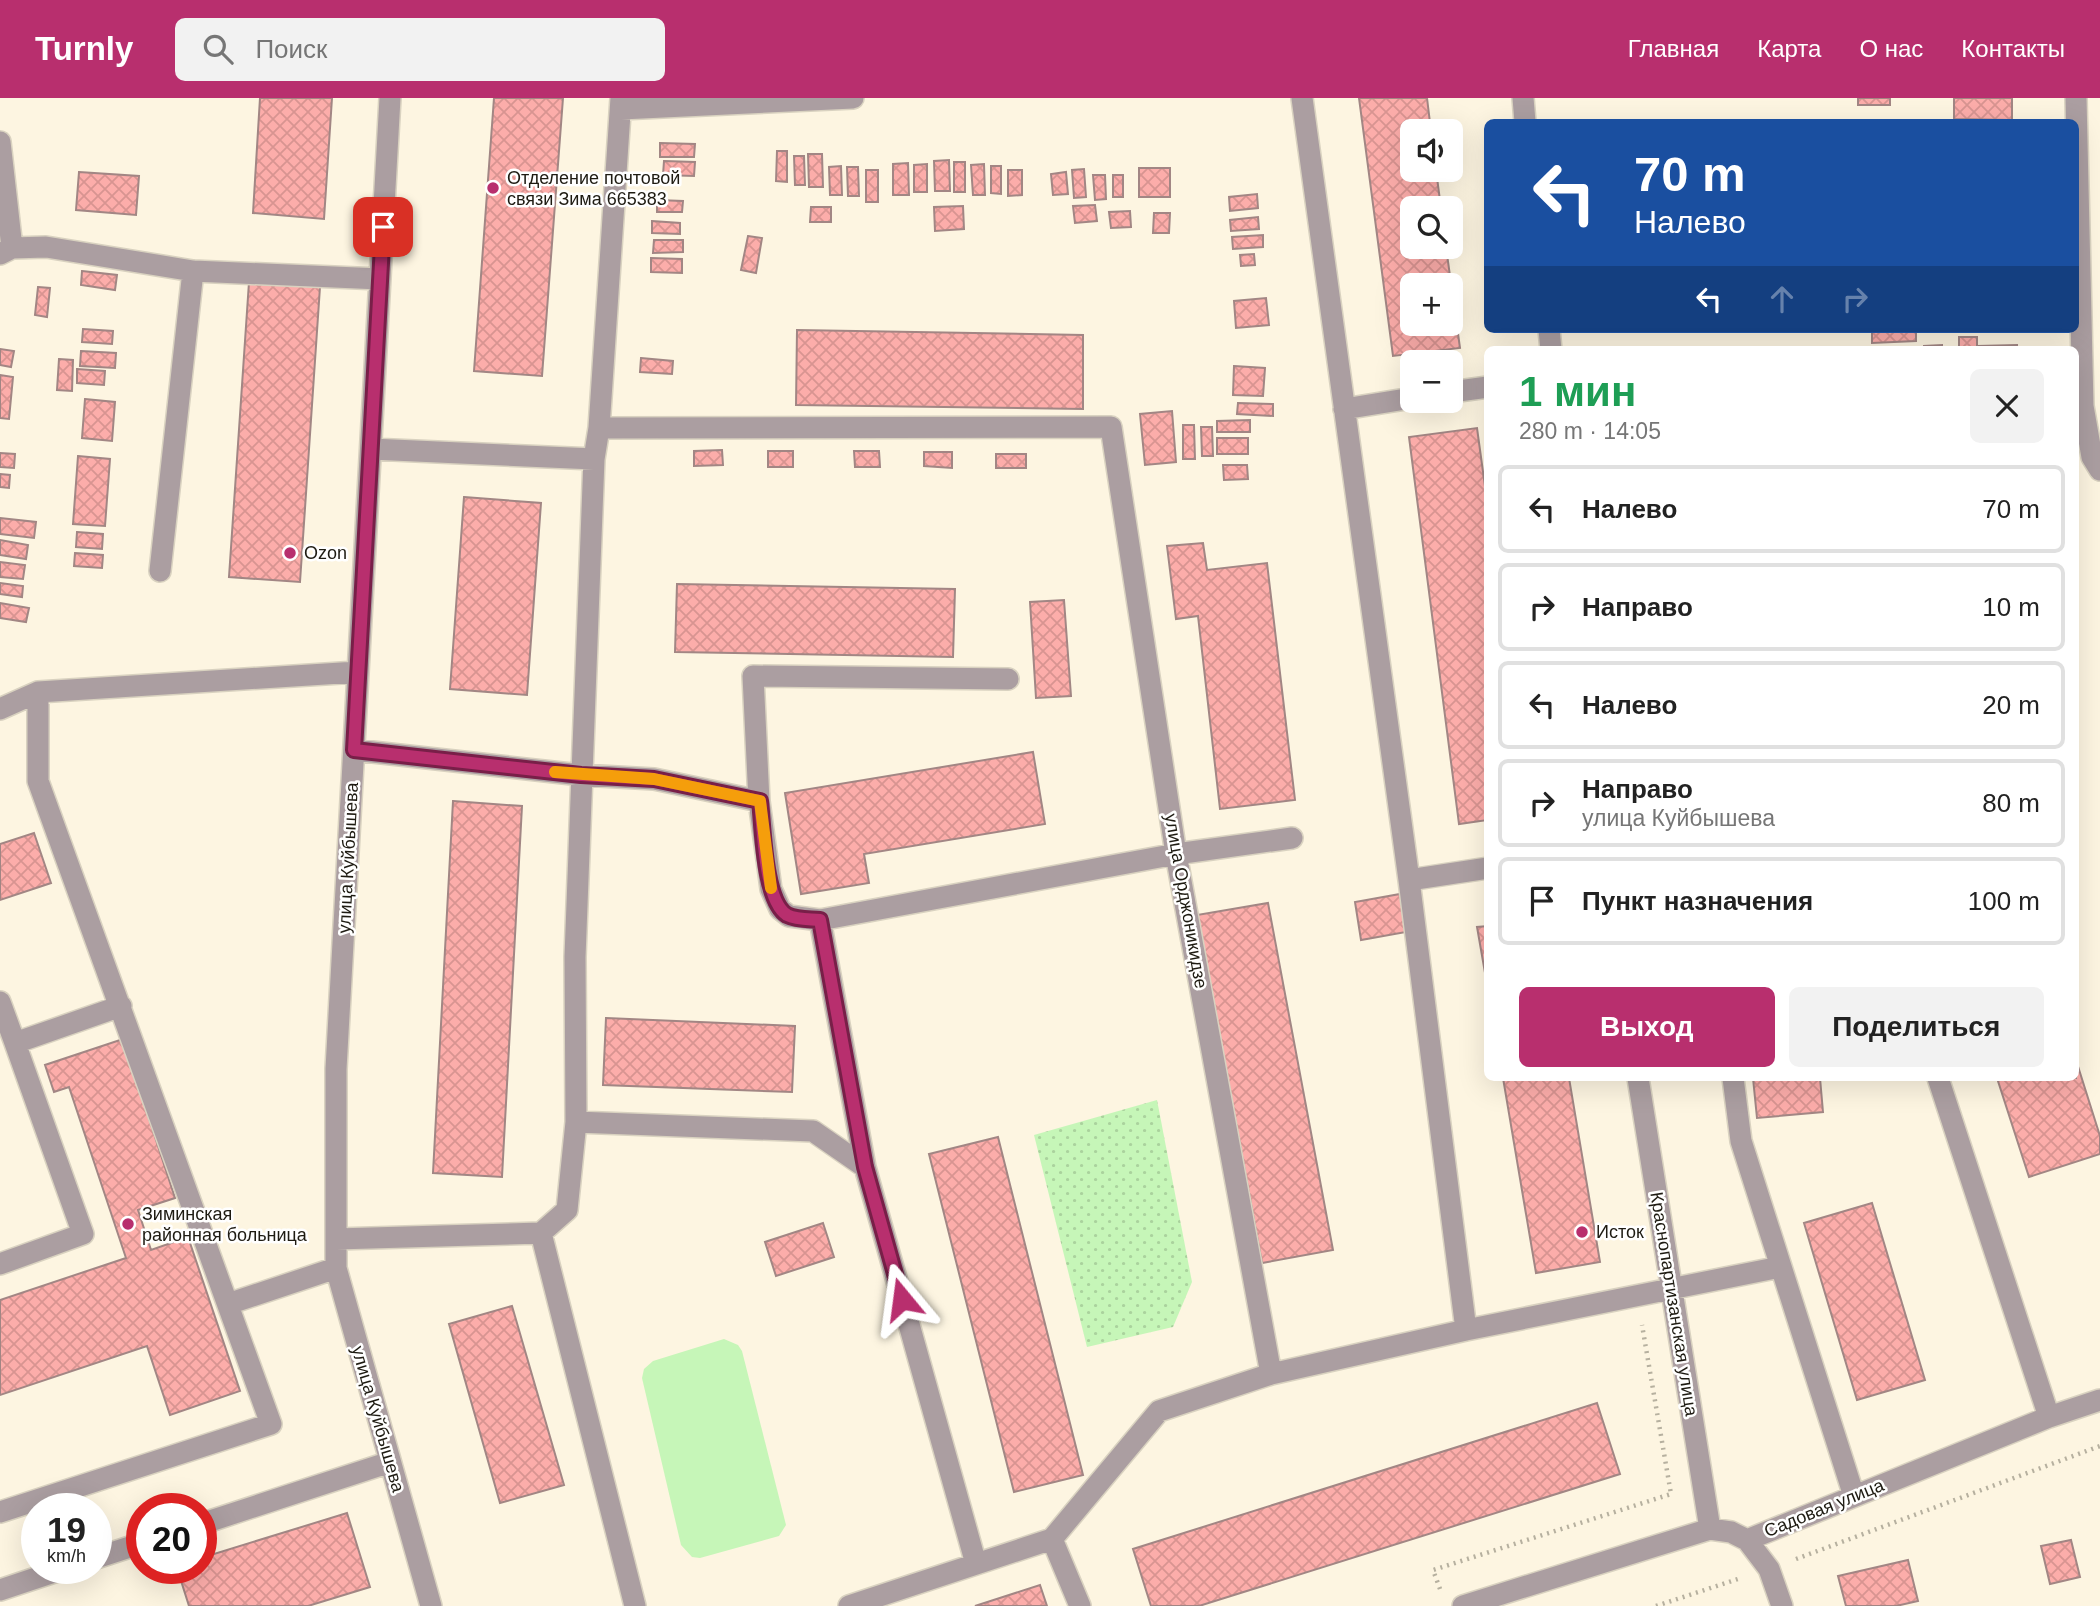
<!DOCTYPE html>
<html lang="ru">
<meta charset="utf-8">
<style>
:root{--surface:#fff;--page:#f2f2f2;--text:#222;--muted:#767676;--line:#e0e0e0;--accent:#b82f6e}
body{margin:0;font-family:Helvetica,sans-serif;background:var(--page);color:var(--text);height:100vh;display:flex;flex-direction:column;font-size:26px;white-space:nowrap}
*{box-sizing:border-box;margin:0}
p{font-size:23px;color:var(--muted)}
.icon{flex:none;width:38px;height:38px;fill:none;stroke:currentColor;stroke-width:2;stroke-linecap:round;stroke-linejoin:round}
.map{position:relative;flex:1;overflow:hidden}
.details{position:absolute;left:1484px;top:248px;width:595px;height:735px;display:flex;flex-direction:column;background:var(--surface);border-radius:10px;box-shadow:0 7px 28px #0002}
.details>*{flex:none}
.guide{position:absolute;left:1484px;top:21px;width:595px;height:214px;border-radius:10px;box-shadow:0 7px 28px #0002;background:#1a4fa0;color:#fff;overflow:hidden}
.buttons{position:absolute;left:1400px;top:21px;display:grid;gap:14px}
.buttons a{display:grid;place-items:center;width:63px;height:63px;border-radius:10px;background:var(--surface);box-shadow:0 7px 28px #0002;font-size:35px}
.speed{position:absolute;left:21px;top:1395px;display:flex;gap:14px;font-size:35px;font-weight:700;text-align:center}
.speed>*{display:grid;place-content:center;width:91px;height:91px;border-radius:50%;background:var(--surface);box-shadow:0 7px 28px #0002;line-height:1}
.speed small{font-size:18px;font-weight:400}
.speed .limit{border:10px solid #d22;background:#fff;color:#111}
.pin{position:absolute;display:grid;place-items:center;width:60px;height:60px;color:#fff;margin:-30px;border-radius:14px;box-shadow:0 4px 10px #0006}
.me{position:absolute;width:77px;margin:-38px;rotate:344deg;stroke-linejoin:round;filter:drop-shadow(0 0 5px #0008)}
.turn{display:flex;align-items:center;gap:24px;height:147px;padding:0 35px;font-size:32px}
.turn .icon{width:91px;height:91px;stroke-width:2.5}
.turn b{display:block;font-size:49px;line-height:60px}
.lanes{display:flex;align-items:center;height:66px;padding:0 35px;background:#0003;justify-content:center;gap:35px;direction:ltr}
.lanes .off{opacity:.35}
.round{display:grid;place-items:center;flex:none;width:74px;height:74px;border-radius:10px;background:var(--page)}
.head{display:flex;align-items:center;justify-content:space-between;height:119px;padding:0 35px}
h1{font-size:42px;font-weight:700;line-height:52px;color:#1e9e55}
.button{display:flex;gap:14px;margin-top:auto;padding:14px 35px}
.button a{flex:1;height:80px;border-radius:10px;background:var(--accent);color:#fff;font-size:28px;font-weight:700;line-height:80px;text-align:center}
.button a+a{background:var(--page);color:var(--text)}
ul{padding:0;list-style:none}
li{display:flex;align-items:center;gap:21px;height:88px;margin:0 14px 10px;padding:0 21px;border:4px solid var(--line);border-radius:10px}
li div{flex:1}
li b{display:block;font-size:26px}
li em{font-style:normal}
header{display:flex;align-items:center;gap:42px;box-sizing:border-box;height:98px;padding:0 35px;background:var(--accent);color:#fff}
header strong{font-size:33px}
nav{display:flex;gap:38px;margin-inline-start:auto;font-size:24px}
.search{width:490px;height:63px;background:var(--page);display:flex;align-items:center;gap:18px;box-sizing:border-box;padding:0 24px;border-radius:10px;color:var(--muted);font-size:26px}
.map>svg:first-child{display:block}
.park{fill:url(#park-dots)}
.garden{fill:#c6f6b8}
.building{fill:url(#building-cross-hatch);stroke:#a28684;stroke-width:2;fill-rule:evenodd}
.lines{fill:none;stroke-linecap:round;stroke-linejoin:round}
.minor-casing{stroke:#d9d2c0;stroke-width:24}
.path{stroke:#b6b09f;stroke-width:4.5;stroke-dasharray:2 5;stroke-linecap:butt}
.minor{stroke:#ab9ea1;stroke-width:21}
.route-casing{stroke:#781f48;stroke-width:18}
.route{stroke:#b82f6e;stroke-width:12}
.slow{stroke:#f59e0b;stroke-width:12}
.poi-dot{fill:#b82f6e;stroke:#fff;stroke-width:2.5}
.labels{text-anchor:middle;dominant-baseline:central;stroke-width:5;stroke-linejoin:round;paint-order:stroke}
.poi-label{font-size:18px;fill:#1e1b12;stroke:#fff;text-anchor:start}
.street-label{font-size:18px;fill:#1e1b12;stroke:#fff}
</style>
<header>
<strong>Turnly</strong>
<div class="search"><svg class="icon" aria-label="search" viewBox="0 0 24 24"><circle cx="10" cy="10" r="6"/><path d="M15 15l6 6"/></svg>Поиск</div>
<nav><a>Главная</a><a>Карта</a><a>О нас</a><a>Контакты</a></nav>
</header>
<div class="map">
<svg width="2100" height="1508" viewBox="0 0 2100 1508">
<defs>
<pattern id="park-dots" width="8" height="8" patternUnits="userSpaceOnUse" patternTransform="scale(1.75)"><rect width="8" height="8" fill="#c6f6b8"/><path d="M2 2h.1M6 6h.1" fill="none" stroke="#aad29d" stroke-width="1.8" stroke-linecap="round"/></pattern>
<pattern id="building-cross-hatch" width="8" height="8" patternUnits="userSpaceOnUse" patternTransform="scale(1.75)"><rect width="8" height="8" fill="#fcadaa"/><path d="M0 0l8 8M0 8l8-8" fill="none" stroke="#d89491"/></pattern>
</defs>
<rect width="100%" height="100%" fill="#fdf5e1"/>
<!-- park -->
<path class="park" d="M1157,1002l35,182 -19,45 -86,20 -53,-212z"/>
<!-- garden -->
<path class="garden" d="M724,1241l14,6 4,6 44,174 -7,11 -79,22 -8,-1 -11,-12 -39,-167 2,-9 9,-8z"/>
<!-- building -->
<path class="building" d="M260,0h72l-8,121 -71,-6z
M494,0h69l-21,278 -68,-5z
M1359,0h68l4,33h-19v39h24l5,38h-29v39h34l14,101 -67,8zM1412,187h39v39h-39z
M1858,0h32v7h-32z
M1954,0h58v22l-58,-1z
M660,45l35,1 -1,13h-34z
M777,53h10v31l-11,-1z
M808,56h14l1,33h-14z
M794,58h10l1,29h-10z
M949,62l1,31h-15l-1,-30z
M664,63l31,1 -1,14 -31,-1z
M954,64h11v30h-11z
M908,65l1,32h-16v-31z
M927,66v28h-13v-27z
M984,66l1,31h-12l-2,-30z
M841,68l1,29h-12l-1,-28z
M991,68h10v28l-10,-1z
M847,69h11l1,29h-11z
M1139,70h31v29h-31z
M1084,71l2,28 -12,1 -2,-28z
M866,72h12v32h-12z
M1008,72h14v25l-14,1z
M79,74l60,4 -3,39 -60,-5z
M1066,74l2,22 -15,1 -2,-21z
M1093,77h12l1,24 -11,1z
M1113,77h10v22h-10z
M1257,96l1,14 -28,3 -1,-14z
M657,102l26,1 -1,11h-25z
M1095,107l2,16 -22,2 -2,-17z
M963,108l1,23 -29,2 -1,-24z
M811,109h20v15h-21z
M1130,113l1,16 -20,1 -2,-16z
M1154,115h16l-1,20h-16z
M1258,119l1,12 -28,2 -1,-11z
M652,123l28,2v11l-28,-1z
M1263,137v12l-30,2 -1,-12z
M748,138l14,2 -6,35 -15,-3z
M654,142h29v12l-30,1z
M1254,156l1,11 -14,1 -1,-11z
M651,160l31,1v14l-31,-1z
M82,173l35,4 -2,15 -34,-5z
M249,184l71,5 -20,295 -71,-5z
M38,189l12,1 -3,29 -12,-2z
M1266,200l3,27 -33,3 -2,-27z
M83,231l30,2 -1,13 -30,-2z
M1872,231h58v3h-14v9l-44,2z
M797,232l286,5v74l-287,-4z
M1959,239h18v9l40,-1v5h-58z
M1942,247v5h-18v-4z
M0,251l14,2 -3,16 -11,-2z
M81,253l35,2 -1,15 -35,-2z
M641,260l32,3 -1,13 -32,-2z
M59,261l14,1 -1,31 -15,-1z
M1234,268l31,2 -2,28 -30,-1z
M77,271l28,2 -1,14 -27,-2z
M0,277l13,2 -4,42 -9,-1z
M85,301l30,3 -3,39 -30,-3z
M1238,305l35,1v12l-36,-2z
M1172,313l4,51 -31,3 -5,-51z
M1250,322v12h-33v-11z
M1183,327h11l1,34h-12z
M1201,329h11l1,29h-11z
M1477,330l11,80v312l-29,4 -50,-387z
M1217,340h31v16h-31z
M722,352l1,15 -29,1v-15z
M768,353h25v16h-25z
M854,353h25l1,16h-25z
M924,354h28v16l-28,-2z
M0,355l15,1 -1,14 -14,-1z
M996,356h30v14h-30z
M78,358l32,3 -5,67 -32,-2z
M1223,367h24l1,14 -24,1z
M0,376l10,1 -1,13 -9,-1z
M464,399l77,6 -14,192 -77,-6z
M0,420l36,4 -2,16 -34,-4z
M77,434l26,2 -1,15 -26,-2z
M0,442l28,5 -2,14 -26,-4z
M1203,445l4,27 60,-7 28,237 -75,9 -22,-193 -22,3 -9,-73z
M75,455l28,2 -1,13 -28,-2z
M0,464l25,3 -2,14 -23,-2z
M0,485l23,3 -1,11 -22,-3z
M677,486l278,5 -2,68 -278,-5z
M1064,502l7,96 -35,2 -6,-96z
M0,505l29,5 -3,14 -26,-4z
M1033,654l12,72 -181,30 5,29 -68,11 -16,-101z
M453,703l69,5 -20,371 -69,-4z
M34,735l17,50 -51,17v-56z
M1400,796l6,38 -45,8 -6,-38z
M1268,805l65,347 -71,13 -65,-348z
M1488,828v64l-11,-63z
M606,920l189,8 -3,66 -189,-7z
M123,941l52,159 -37,12 13,40 37,-13 52,154 -70,24 -23,-69 -147,49v-95l126,-42 -57,-171 -15,5 -9,-27z
M2076,962l24,76v18l-71,23 -32,-99h79z
M1503,980h66l31,184 -64,11z
M1753,980h67l3,34 -66,6z
M998,1039l85,338 -69,17 -85,-338z
M1872,1105l53,177 -68,20 -53,-177z
M823,1125l11,34 -58,19 -11,-34z
M512,1208l52,179 -64,18 -51,-179z
M1597,1305l23,71 -421,132h-48l-18,-57z
M347,1415l23,74 -62,19h-119l-12,-38h24v-10z
M2071,1442l9,37 -30,7 -9,-38z
M1908,1462l10,41 -22,5h-50l-8,-30z
M1040,1487l7,21h-72z"/>
<g class="lines">
<!-- minor casing -->
<g class="minor-casing">
<path id="minor" d="M390,0l-54,971v199l95,338
M621,0l-22,330 -5,31 -19,498 1,165 -9,88 -26,23 94,373
M1302,0l107,782 57,450
M1523,0l2,24
M2076,0l7,308 9,51 8,13
M621,11l232,-11
M0,44l12,106
M0,156l12,-6 34,-1 147,24 187,8
M1549,231l2,21
M1451,294l37,-5
M1344,311l68,-11
M599,330l512,-1 65,427 95,520
M371,351l223,10
M160,473l33,-300
M1008,581l-255,-3 6,125 12,88 9,20 9,7 31,4 356,-66 116,-16
M0,611l38,-17 319,-20
M354,652l227,25 73,4 105,22
M1409,782l79,-12
M820,822l45,247
M0,904l15,41
M1638,980l72,451
M1733,980l8,63 113,355
M1938,980l111,339
M576,1024l237,9 52,36 111,397
M336,1141l205,-6
M0,1166l83,-30 -68,-191 106,-37
M228,1206l108,-36
M0,1414l271,-88 -233,-643v-89
M201,1426l189,-62
M1052,1441l107,-128 112,-37 195,-44 314,-63
M1747,1442l22,29 13,37
M96,1460l46,-15
M0,1492l66,-22
M849,1508l203,-67 28,67
M1463,1508l247,-77 21,3 16,8 302,-123 51,-17"/>
</g>
<!-- path -->
<path class="path" d="M1796,1461l304,-113
M1440,1491l-7,-19 238,-76 -29,-169
M1656,1508l85,-28"/>
<!-- minor -->
<use href="#minor" class="minor"/>
</g>
<g class="lines">
<!-- route casing -->
<g class="route-casing">
<path id="route" d="M383,129l-29,523 227,25 73,4 106,22c3,26 4,100 27,114 10,5 22,4 33,5l45,247 37,132"/>
</g>
<!-- route -->
<use href="#route" class="route"/>
<!-- slow -->
<path class="slow" d="M555,674l99,7 106,22 11,87"/>
</g>
<!-- markers -->
<g class="poi-dot">
<circle cx="493" cy="90" r="7"/>
<circle cx="290" cy="455" r="7"/>
<circle cx="128" cy="1126" r="7"/>
<circle cx="1582" cy="1134" r="7"/>
</g>
<g class="labels">
<!-- poi labels -->
<g class="poi-label">
<text x="507" y="80">Отделение почтовой<tspan x="507" dy="21">связи Зима 665383</tspan></text>
<text x="304" y="455">Ozon</text>
<text x="142" y="1116">Зиминская<tspan x="142" dy="21">районная больница</tspan></text>
<text x="1596" y="1134">Исток</text>
</g>
<!-- street labels -->
<g class="street-label">
<text transform="translate(348 760) rotate(-87)">улица Куйбышева</text>
<text transform="translate(1186 803) rotate(80)">улица Орджоникидзе</text>
<text transform="translate(1674 1206) rotate(81)">Краснопартизанская улица</text>
<text transform="translate(378 1321) rotate(74)">улица Куйбышева</text>
<text transform="translate(1824 1410) rotate(-22)">Садовая улица</text>
</g>
</g>
</svg>
<div class="buttons">
<a><svg class="icon" aria-label="sound" viewBox="0 0 24 24"><path d="M4 9h4l5-4v14l-5-4H4zM17 9q2 3 0 6"/></svg></a>
<a><svg class="icon" aria-label="search" viewBox="0 0 24 24"><circle cx="10" cy="10" r="6"/><path d="M15 15l6 6"/></svg></a>
<a>+</a>
<a>−</a>
</div>
<div class="speed"><div>19<small>km/h</small></div><div class="limit">20</div></div>
<div class="pin" style="left:383px;top:129px;background:#d93025"><svg class="icon" aria-label="arrive" viewBox="0 0 24 24"><path d="M6 21V4h12l-3 4 3 4H6"/></svg></div>
<svg class="me" style="left:902px;top:1201px" viewBox="-20 -20 40 40"><path d="M0-17L14 15 0 8-14 15z" fill="#b82f6e" stroke="#fff" stroke-width="4"/></svg>
<div class="guide">
<div class="turn"><svg class="icon" aria-label="left" viewBox="0 0 24 24"><path d="M17 20v-9H6M10 6l-5 5 5 5"/></svg><div><b>70 m</b>Налево</div></div>
<div class="lanes"><svg class="icon" aria-label="left" viewBox="0 0 24 24"><path d="M17 20v-9H6M10 6l-5 5 5 5"/></svg><svg class="icon off" aria-label="ahead" viewBox="0 0 24 24"><path d="M12 20V5M6 11l6-6 6 6"/></svg><svg class="icon off" aria-label="right" viewBox="0 0 24 24"><path d="M7 20v-9h11M14 6l5 5-5 5"/></svg></div>
</div>
<section class="details">
<div class="head"><div><h1>1 мин</h1><p>280 m · 14:05</p></div><a class="round"><svg class="icon" aria-label="close" viewBox="0 0 24 24"><path d="M6 6l12 12M18 6L6 18"/></svg></a></div>
<ul>
<li><svg class="icon" aria-label="left" viewBox="0 0 24 24"><path d="M17 20v-9H6M10 6l-5 5 5 5"/></svg><div><b>Налево</b></div><em>70 m</em></li>
<li><svg class="icon" aria-label="right" viewBox="0 0 24 24"><path d="M7 20v-9h11M14 6l5 5-5 5"/></svg><div><b>Направо</b></div><em>10 m</em></li>
<li><svg class="icon" aria-label="left" viewBox="0 0 24 24"><path d="M17 20v-9H6M10 6l-5 5 5 5"/></svg><div><b>Налево</b></div><em>20 m</em></li>
<li><svg class="icon" aria-label="right" viewBox="0 0 24 24"><path d="M7 20v-9h11M14 6l5 5-5 5"/></svg><div><b>Направо</b><p>улица Куйбышева</p></div><em>80 m</em></li>
<li><svg class="icon" aria-label="arrive" viewBox="0 0 24 24"><path d="M6 21V4h12l-3 4 3 4H6"/></svg><div><b>Пункт назначения</b></div><em>100 m</em></li>
</ul>
<div class="button"><a>Выход</a><a>Поделиться</a></div>
</section>
</div>
